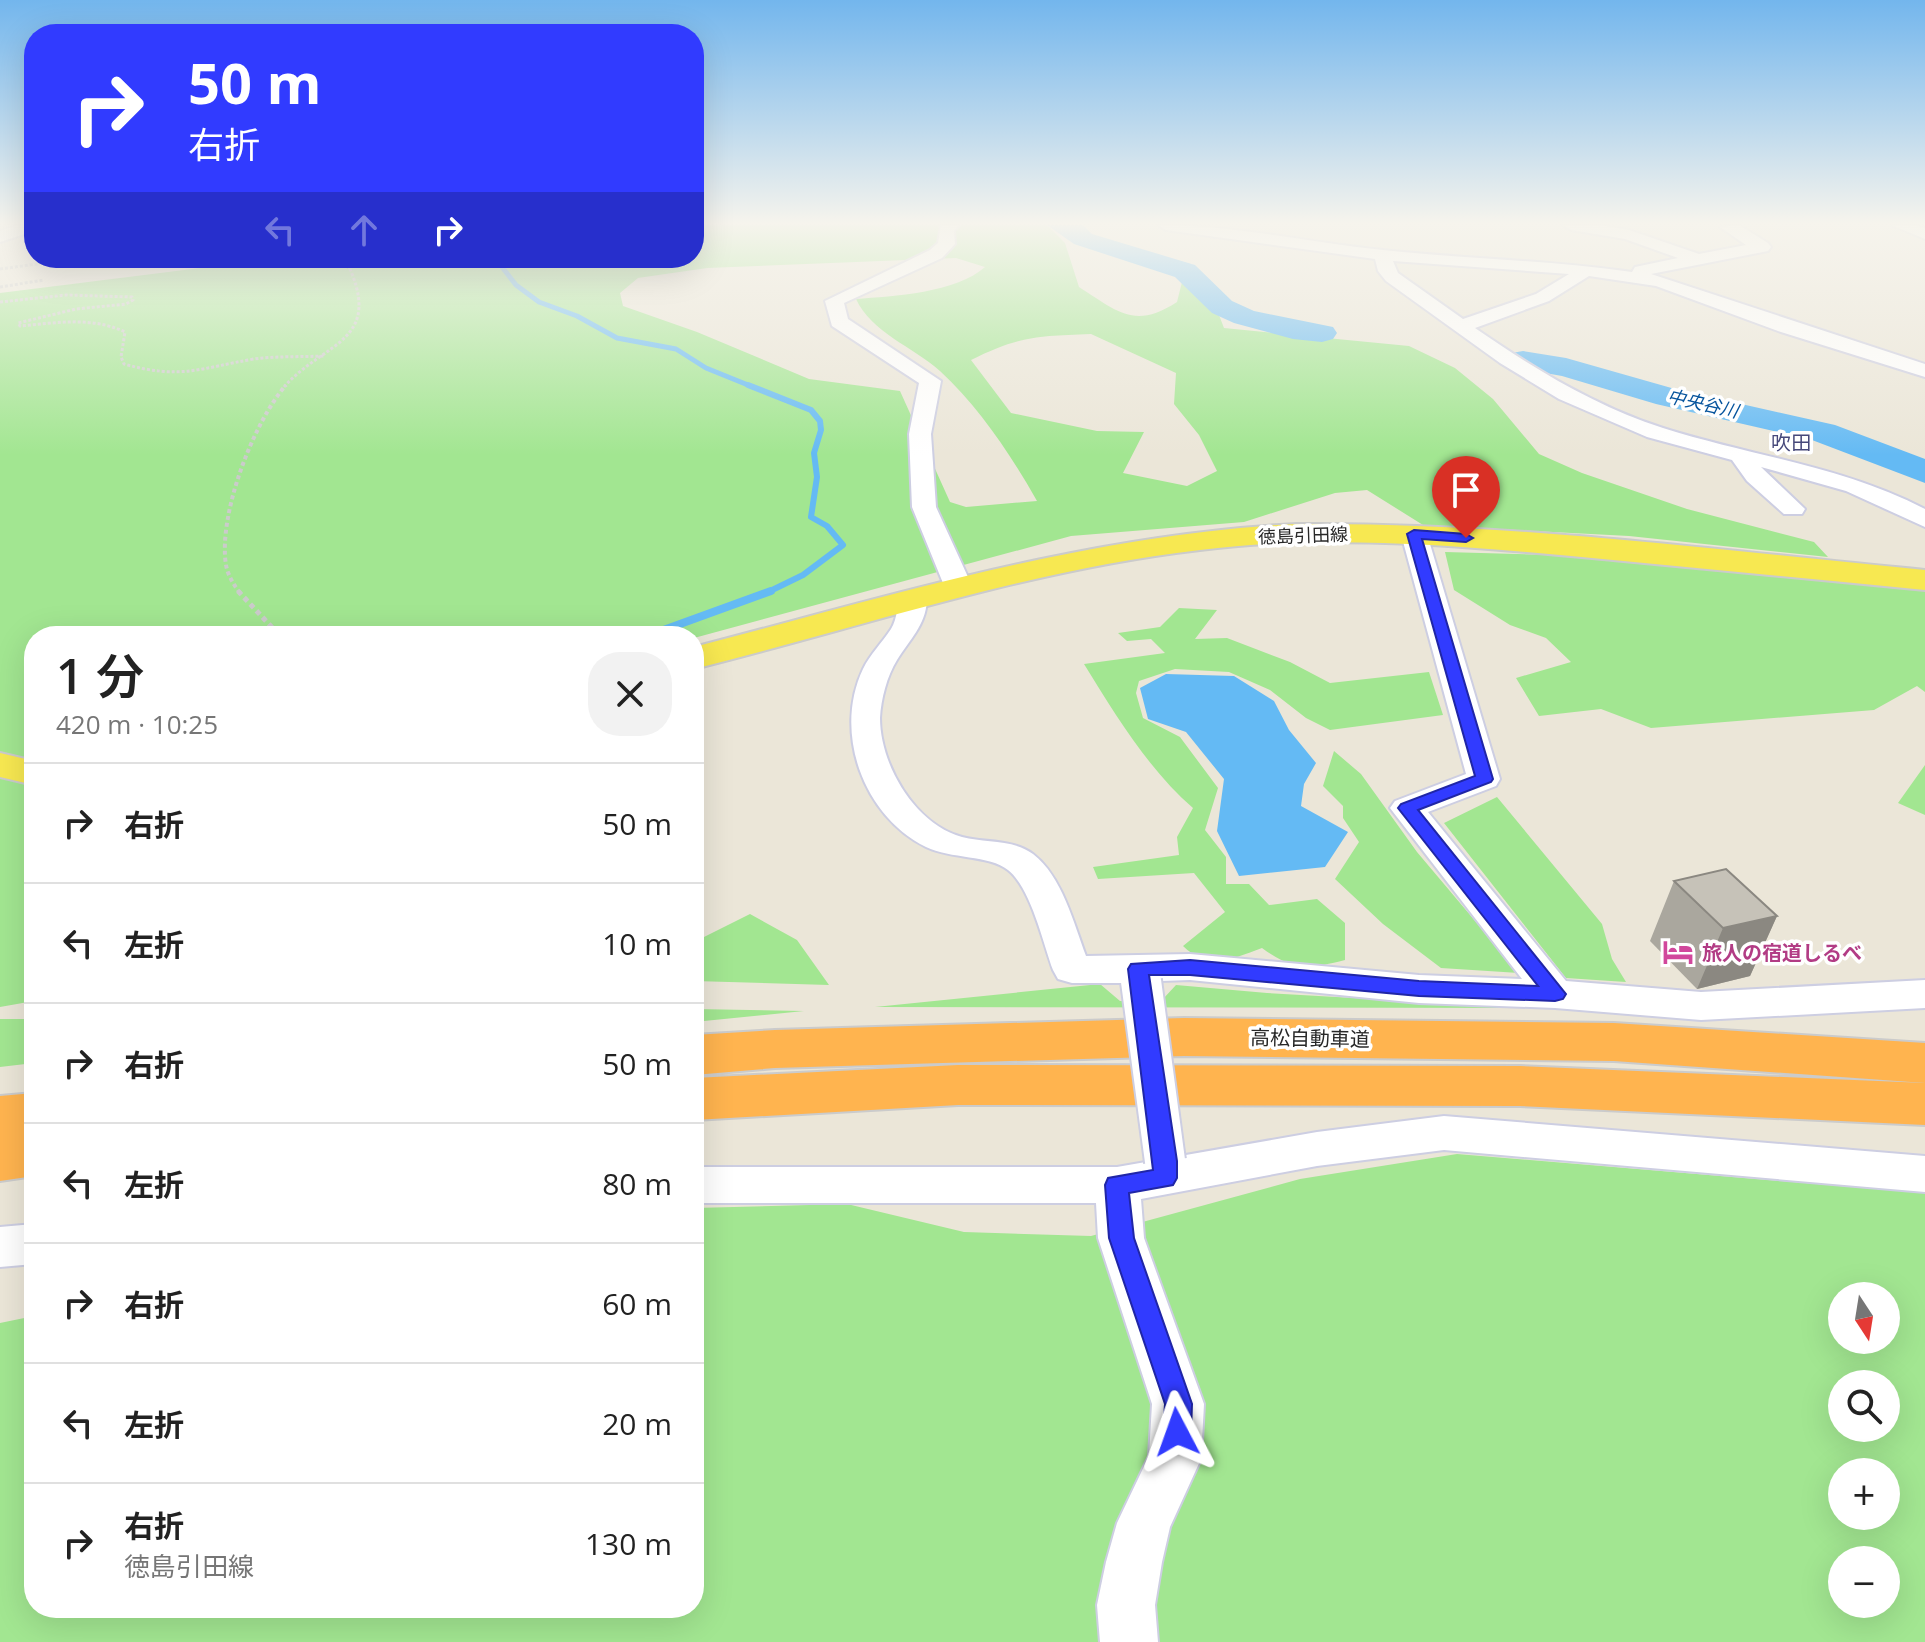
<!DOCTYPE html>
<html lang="ja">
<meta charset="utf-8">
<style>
:root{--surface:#fff;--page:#f2f2f2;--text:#222;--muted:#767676;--line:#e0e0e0}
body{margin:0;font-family:"Open Sans","Noto Sans JP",sans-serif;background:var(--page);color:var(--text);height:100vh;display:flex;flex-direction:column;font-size:30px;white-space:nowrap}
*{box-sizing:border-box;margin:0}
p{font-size:26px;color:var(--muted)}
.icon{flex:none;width:44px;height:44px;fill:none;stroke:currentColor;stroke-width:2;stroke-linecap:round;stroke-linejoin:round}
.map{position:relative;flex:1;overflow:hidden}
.panel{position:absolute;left:24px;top:626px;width:680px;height:992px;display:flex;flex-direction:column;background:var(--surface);border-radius:32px;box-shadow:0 8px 32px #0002}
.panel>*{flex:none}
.hud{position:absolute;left:24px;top:24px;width:680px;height:244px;border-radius:32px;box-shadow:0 8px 32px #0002;background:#313bff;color:#fff;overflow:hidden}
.needle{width:52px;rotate:168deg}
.tools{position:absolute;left:1828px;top:1282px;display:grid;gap:16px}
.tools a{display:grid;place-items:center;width:72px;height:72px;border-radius:50%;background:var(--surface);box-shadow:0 8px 32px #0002;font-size:40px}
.pin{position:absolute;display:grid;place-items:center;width:68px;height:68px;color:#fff;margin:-82px -34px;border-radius:50% 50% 50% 0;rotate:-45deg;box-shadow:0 0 8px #0007}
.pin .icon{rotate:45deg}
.me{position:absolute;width:88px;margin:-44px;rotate:356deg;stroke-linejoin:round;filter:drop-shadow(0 0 6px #0008)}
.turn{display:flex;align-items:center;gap:28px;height:168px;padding:0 32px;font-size:36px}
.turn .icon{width:104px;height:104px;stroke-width:2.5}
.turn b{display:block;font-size:56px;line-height:68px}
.lanes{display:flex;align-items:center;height:76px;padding:0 32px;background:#0003;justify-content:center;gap:40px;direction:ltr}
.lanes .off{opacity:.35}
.round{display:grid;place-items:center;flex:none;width:84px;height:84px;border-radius:32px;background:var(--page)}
.summary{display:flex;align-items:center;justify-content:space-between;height:136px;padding:0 32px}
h1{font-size:48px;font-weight:600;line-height:60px}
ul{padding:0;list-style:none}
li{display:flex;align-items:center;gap:24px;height:120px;padding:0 32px;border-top:2px solid var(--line)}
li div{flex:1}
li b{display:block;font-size:30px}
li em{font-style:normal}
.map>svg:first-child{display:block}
.green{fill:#a2e691;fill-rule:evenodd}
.water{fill:#64baf4}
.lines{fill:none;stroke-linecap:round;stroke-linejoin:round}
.stream-far2{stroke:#64baf4;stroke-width:5}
.stream-far1{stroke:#64baf4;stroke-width:6}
.stream{stroke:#64baf4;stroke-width:8}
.river{fill:#64baf4;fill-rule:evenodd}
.minor-casing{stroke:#cdcee2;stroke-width:4}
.major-casing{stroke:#cbcbcb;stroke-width:4}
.highway-casing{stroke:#cbcbcb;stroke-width:4}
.path-far2{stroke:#cbcbcb;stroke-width:3;stroke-dasharray:3 2;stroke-linecap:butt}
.path-far1{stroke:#cbcbcb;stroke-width:4;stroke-dasharray:4 3;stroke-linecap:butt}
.path{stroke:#cbcbcb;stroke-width:5;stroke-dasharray:5 4;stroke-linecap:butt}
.minor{fill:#fff;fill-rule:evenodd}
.major{fill:#f7e851;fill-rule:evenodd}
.highway{fill:#ffb44f;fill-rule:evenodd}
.minor-bridge-casing{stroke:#cdcee2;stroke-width:44;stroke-linecap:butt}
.minor-bridge{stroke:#fff;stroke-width:40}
.wall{fill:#aaa79e}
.shaded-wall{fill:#8b8881}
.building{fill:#c6c2b8;stroke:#8b8881;stroke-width:2}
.route{fill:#313bff;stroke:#2026a6;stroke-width:2}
.labels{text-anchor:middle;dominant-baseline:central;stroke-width:7;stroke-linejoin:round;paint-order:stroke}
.far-water-label{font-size:18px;font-style:italic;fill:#06549d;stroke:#fff}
.far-street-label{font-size:18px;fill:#282828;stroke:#fff}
.far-quarter-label{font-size:20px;fill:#46487a;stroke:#fff}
.hotel-label{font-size:20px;font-weight:bold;fill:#b23c85;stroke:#fff;text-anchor:start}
.street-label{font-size:20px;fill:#282828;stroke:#fff}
</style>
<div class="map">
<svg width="1925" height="1642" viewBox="0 0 1925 1642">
<rect width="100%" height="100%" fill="#ebe6d8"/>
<!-- green -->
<path class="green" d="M694,225h353l18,18 14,44c38,24 55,43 98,15l5,-20 25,2 17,44 185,18 46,22 38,31 46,55 43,19 105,36 127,33 14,15 -199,-21 -206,-11 -56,-35 -32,3 -91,29 -173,14 -377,102 -660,-2v365l-34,6v-714l281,-35h413zM956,258l29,9c-29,26 -91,29 -129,32 15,33 57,48 84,72 39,36 71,84 97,130l-71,6 -16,-5 -50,-111 -91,-12 -112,-47 -74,-26 -3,-13 18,-15 69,-10zM1091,334l85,39 -2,31 25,31 18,36 -30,15 -64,-13 21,-41 -47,-1 -86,-18 -40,-53c48,-24 67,-24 120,-26z
M1445,552l103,3 377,36v101l-8,-6 -43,24 -223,18 -50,-19 -62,7 -23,-38 55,-16 -25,-24 -36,-13 -56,-35z
M1179,608l38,2 -22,29 32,-1 63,24 40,21 99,-11 14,43 -113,15 -24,-12 -36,-28 -41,-18 -54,-3 -36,12 -3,12 7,25 37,19 38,51 -13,42 21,27v27h23l20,21 48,-6 28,24v37c-37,9 -50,12 -83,-12 -29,11 -54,22 -79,-2l42,-34 -31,-39 -96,6 -5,-12 86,-12 -2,-18 16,-29c-45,-39 -78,-94 -109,-144l81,-11 -14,-14 -24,2 -9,-8 42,-6z
M1334,751l27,23 56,78 102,121 -78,-5 -58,-44 -48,-45 24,-37 -16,-24v-12l-20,-20z
M1925,765v50l-27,-12z
M1497,797l105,127 10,35 14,23 -60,-4 -122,-155z
M750,914l47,26 32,45 -135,-4v-39z
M1100,984l20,17 43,-2 13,-14 91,8 263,15 -655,-1z
M694,1009l110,2 -110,11z
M0,1019h34v44l-34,4z
M1457,1154l468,39v449h-1925v-319l34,-7v292h660v-400l153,-4 117,28 127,4 209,-57zM1842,1296h44v44h-44zM1842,1384h44v44h-44zM1842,1472h44v44h-44zM1842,1560h44v44h-44z"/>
<!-- water -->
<path class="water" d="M1166,674l68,2 40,25 15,29 27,33 -12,21 -3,22 47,26 -23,35 -86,9 -22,-45 7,-52 -38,-47 -38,-13 -8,-31z"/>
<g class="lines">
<!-- stream-far2 -->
<path class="stream-far2" d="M495,258l21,27 23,17 38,14 40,22 59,11 30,19 47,19"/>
<!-- stream-far1 -->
<path class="stream-far1" d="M748,385l63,25 9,11 1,9 -7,23 3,24 -6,40 16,9 16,19 -40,30 -37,18"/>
<!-- stream -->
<path class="stream" d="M647,636l124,-45"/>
<!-- river -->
<path class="river" d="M1047,225h36l9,9 103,31 37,36 22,10 79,16 4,6 -4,6 -11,3 -29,-3 -59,-16 -22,-10 -37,-36 -101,-33z
M1523,351l43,7 109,31 160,36 90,34v24l-113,-43 -156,-36 -94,-28 -50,-9 -5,-7 5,-7z"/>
<!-- minor casing -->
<g class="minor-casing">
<path id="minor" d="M18,225h16v6l-34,11v-11z
M941,225h18l-5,6 1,13 -13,14 -98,45 4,16 93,62 -10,53 5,73 37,81 -4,6h-20l-4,-6 -33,-81 -3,-73 10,-51 -87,-57 -7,-25 105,-51 8,-7z
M1158,225c76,0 149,17 225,25 83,9 167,10 249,22l3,-5 43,-9 -53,-19 -54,-9 -8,-5h37l29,5 70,24 47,-9 -26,-18 19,-2 29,18 3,4 -3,4 -117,23 274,90v13l-144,-45 -125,-46 -67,-10 -40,25 -74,27c58,40 120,78 188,100 88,28 179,38 262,81v18l-79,-36 -85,-24 44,42 -3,5h-18l-37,-33 -15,-21 -85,-23 -88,-38 -59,-36 -114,-82 -8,-10 -3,-12 -209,-29zM1393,261l176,13 -33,20 -73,25 -65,-46z
M1891,225h24l10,3v11z
M470,258h18l-11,7 -6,-1z
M1414,526l9,3 4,5 73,245 -4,7 -68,26 138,169 135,11 224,-12v28l-224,12 -146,-12 -136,-5 -229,-23 -30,1 -5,10 -14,4 -14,-4 -4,-8h-51l-14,-4 -5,-9c-10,-27 -22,-82 -45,-100 -18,-15 -58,-11 -82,-23 -63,-31 -93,-115 -63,-178 7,-15 19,-26 28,-40 7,-11 5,-24 12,-34l10,-2 10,2 4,6c-2,25 -17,38 -30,59 -10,16 -16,39 -17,58 0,47 35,106 82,119 23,6 51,2 71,17 29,22 41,70 53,102l104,-2 229,21 103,4 -132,-171 5,-7 71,-27 -65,-240 4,-5z
M1444,1116l481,40v36l-481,-42 -127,16 -176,33 3,39 60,166 -3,55 -31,68 -8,35 -7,43 3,37h-58l-3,-37 9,-43 11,-39 32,-67 3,-52 -54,-166 -2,-35h-402v-36h423l200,-35z
M34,1224v40l-34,3v-40z"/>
</g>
<!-- major casing -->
<g class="major-casing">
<path id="major" d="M1297,524c209,-2 420,26 628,46v20c-104,-10 -208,-20 -312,-30 -137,-13 -276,-27 -413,-10 -173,20 -338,77 -506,119v-22c199,-52 396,-113 603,-123z
M0,753l34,8v24l-34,-8z"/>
</g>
<!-- highway casing -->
<g class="highway-casing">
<path id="highway" d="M1184,1018l430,5 311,20v40l-311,-22 -430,-5 -409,12 -81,7v-40l81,-5z
M958,1065l562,1 405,17v42l-405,-19 -562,-1 -264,15v-42z
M34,1093v83l-34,5v-85z"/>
</g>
<!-- path-far2 -->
<path class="path-far2" d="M0,269l81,-11
M0,287l44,-7
M0,302l66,-7 66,2 1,3 -7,4 -50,5 -58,14 2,3c36,-3 71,-10 105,6l-4,25 3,7c57,16 76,4 130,-5 23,-3 47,-2 70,-3
M284,387c41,-47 103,-44 61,-129"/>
<!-- path-far1 -->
<path class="path-far1" d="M240,593c-6,-8 -12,-17 -14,-28 -8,-50 27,-142 60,-180"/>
<!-- path -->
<path class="path" d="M238,591l42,45"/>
<!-- minor -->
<use href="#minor" class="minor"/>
<!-- major -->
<use href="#major" class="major"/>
<!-- highway -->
<use href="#highway" class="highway"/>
<!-- minor-bridge casing -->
<g class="minor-bridge-casing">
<path id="minor-bridge" d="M1141,981l24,180"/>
</g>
<!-- minor-bridge -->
<use href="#minor-bridge" class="minor-bridge"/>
</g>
<!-- wall -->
<path class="wall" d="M1674,881l103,35 -27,60 -53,13 -47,-48z"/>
<!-- shaded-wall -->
<path class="shaded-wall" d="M345,258h11l-9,11z
M1777,916l-27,60 -53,13 26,-61z"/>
<!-- building -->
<path class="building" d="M1726,869l51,47 -54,12 -49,-47z"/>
<!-- sky -->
<linearGradient id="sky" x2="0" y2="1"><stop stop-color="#73b6ed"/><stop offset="0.49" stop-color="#f6f4ed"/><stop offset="1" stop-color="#f6f4ed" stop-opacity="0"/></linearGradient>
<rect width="1925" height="455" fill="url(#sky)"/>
<!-- route -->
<path class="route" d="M1414,530l52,4 7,4 -7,4 -44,-3 71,240 -2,3 -73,28 148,184 -3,5 -8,2 -136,-5 -229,-21h-41l28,186v17l-4,7 -44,8 5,45 58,166 -1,28 -4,9 -10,4 -10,-4 -4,-9 2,-28 -56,-166 -4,-53 3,-7 45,-8 -25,-201 3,-5 59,-4 229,21 119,5 -140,-178 3,-4 74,-28 -68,-242z"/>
<!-- icons -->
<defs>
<g id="hotel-bare" transform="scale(2.4)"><path d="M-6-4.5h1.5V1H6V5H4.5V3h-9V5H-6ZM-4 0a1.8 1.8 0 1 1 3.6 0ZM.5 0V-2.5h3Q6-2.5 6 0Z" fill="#d1479c" stroke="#fff" stroke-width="2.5" paint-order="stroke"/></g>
</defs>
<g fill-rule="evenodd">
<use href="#hotel-bare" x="1678" y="952"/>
</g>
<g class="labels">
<!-- far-water labels -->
<g class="far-water-label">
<text transform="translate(1703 403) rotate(13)">中央谷川</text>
</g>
<!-- far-street labels -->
<g class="far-street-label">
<text transform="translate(1303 535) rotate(-2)">徳島引田線</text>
</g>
<!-- far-quarter labels -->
<g class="far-quarter-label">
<text x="1791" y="442">吹田</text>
</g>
<!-- hotel labels -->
<g class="hotel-label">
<text x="1702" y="952">旅人の宿道しるべ</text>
</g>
<!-- street labels -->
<g class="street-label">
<text transform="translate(1310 1038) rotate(1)">高松自動車道</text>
</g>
</g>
</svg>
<div class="tools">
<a><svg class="needle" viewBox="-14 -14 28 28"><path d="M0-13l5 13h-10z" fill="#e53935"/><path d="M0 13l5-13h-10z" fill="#767676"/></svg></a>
<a><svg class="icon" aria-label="search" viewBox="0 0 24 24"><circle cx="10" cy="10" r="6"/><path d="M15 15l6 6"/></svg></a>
<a>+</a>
<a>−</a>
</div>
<div class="pin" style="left:1466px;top:538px;background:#d93025"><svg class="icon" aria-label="arrive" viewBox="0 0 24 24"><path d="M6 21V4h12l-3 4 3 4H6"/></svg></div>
<svg class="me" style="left:1177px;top:1432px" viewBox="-20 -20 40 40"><path d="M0-17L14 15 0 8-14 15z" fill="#313bff" stroke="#fff" stroke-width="4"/></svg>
<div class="hud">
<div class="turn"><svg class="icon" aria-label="right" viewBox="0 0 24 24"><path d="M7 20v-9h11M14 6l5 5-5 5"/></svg><div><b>50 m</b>右折</div></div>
<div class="lanes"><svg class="icon off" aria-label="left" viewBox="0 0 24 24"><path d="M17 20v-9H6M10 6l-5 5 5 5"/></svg><svg class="icon off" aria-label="ahead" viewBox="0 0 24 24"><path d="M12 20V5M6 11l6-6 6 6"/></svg><svg class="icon" aria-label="right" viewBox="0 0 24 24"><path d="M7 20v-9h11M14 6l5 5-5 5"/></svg></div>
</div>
<section class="panel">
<div class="summary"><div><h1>1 分</h1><p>420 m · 10:25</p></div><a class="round"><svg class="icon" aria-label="close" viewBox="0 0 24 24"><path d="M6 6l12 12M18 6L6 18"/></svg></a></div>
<ul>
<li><svg class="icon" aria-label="right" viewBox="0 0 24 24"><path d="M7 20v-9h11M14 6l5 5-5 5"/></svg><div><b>右折</b></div><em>50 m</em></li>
<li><svg class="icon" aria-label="left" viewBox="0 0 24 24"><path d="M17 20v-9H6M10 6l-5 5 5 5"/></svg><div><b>左折</b></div><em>10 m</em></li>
<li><svg class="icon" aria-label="right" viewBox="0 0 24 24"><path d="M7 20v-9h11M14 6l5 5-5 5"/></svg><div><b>右折</b></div><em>50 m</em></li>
<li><svg class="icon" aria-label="left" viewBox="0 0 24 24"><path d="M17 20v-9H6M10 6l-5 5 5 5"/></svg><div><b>左折</b></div><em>80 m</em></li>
<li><svg class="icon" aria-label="right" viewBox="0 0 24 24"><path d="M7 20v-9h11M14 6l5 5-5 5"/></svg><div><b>右折</b></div><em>60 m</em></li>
<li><svg class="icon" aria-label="left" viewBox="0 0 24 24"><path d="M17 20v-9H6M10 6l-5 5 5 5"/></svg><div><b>左折</b></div><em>20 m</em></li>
<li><svg class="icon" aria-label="right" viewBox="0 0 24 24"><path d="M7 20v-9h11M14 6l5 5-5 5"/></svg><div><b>右折</b><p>徳島引田線</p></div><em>130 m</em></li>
</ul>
</section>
</div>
